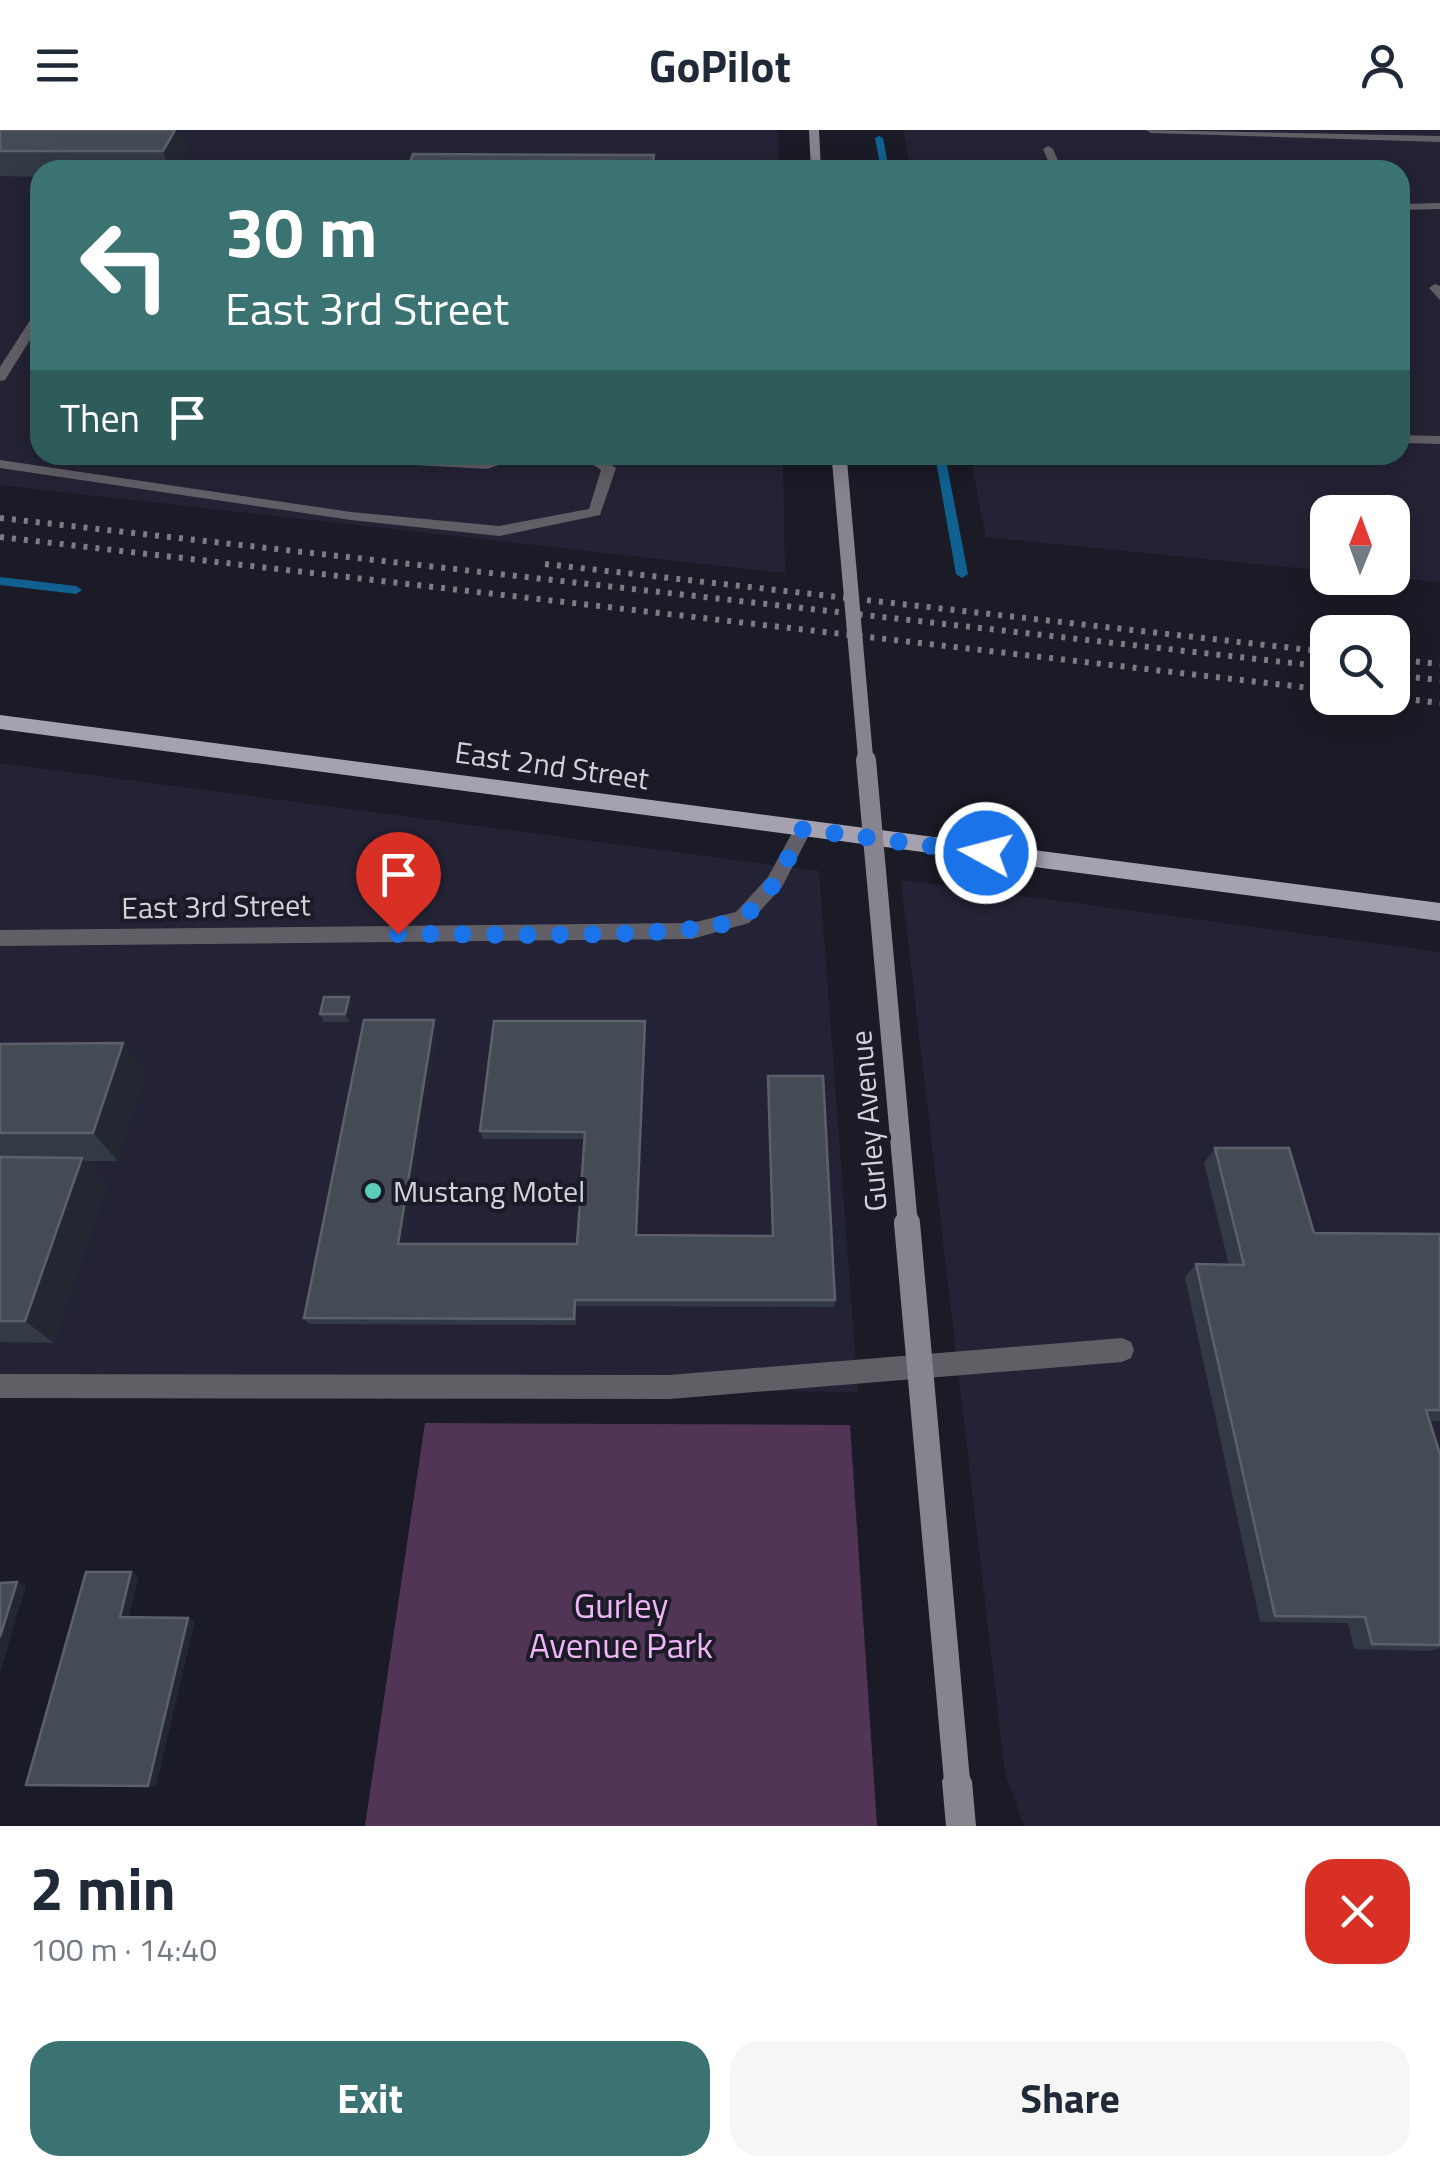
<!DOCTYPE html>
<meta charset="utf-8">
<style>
:root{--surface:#fff;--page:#f6f6f7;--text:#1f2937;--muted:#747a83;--accent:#3a7372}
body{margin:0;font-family:"Titillium Web",sans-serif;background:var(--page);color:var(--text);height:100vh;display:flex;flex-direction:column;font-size:38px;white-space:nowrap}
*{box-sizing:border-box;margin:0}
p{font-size:32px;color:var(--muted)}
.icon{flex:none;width:55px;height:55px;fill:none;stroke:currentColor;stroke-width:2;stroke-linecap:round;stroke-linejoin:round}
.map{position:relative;height:1696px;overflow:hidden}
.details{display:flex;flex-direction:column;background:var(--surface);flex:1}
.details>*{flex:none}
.guide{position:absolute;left:30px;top:30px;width:1380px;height:305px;border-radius:30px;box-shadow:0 5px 25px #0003;background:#3a7372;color:#fff;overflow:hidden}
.needle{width:65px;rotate:1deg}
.tools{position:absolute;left:1310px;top:365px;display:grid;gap:20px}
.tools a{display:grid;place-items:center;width:100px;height:100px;border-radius:20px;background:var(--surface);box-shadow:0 5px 25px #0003;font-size:50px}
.pin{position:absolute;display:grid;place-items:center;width:85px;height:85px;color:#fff;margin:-102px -42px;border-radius:50% 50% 50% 0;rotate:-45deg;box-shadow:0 0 10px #0007}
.pin .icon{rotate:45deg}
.me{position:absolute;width:110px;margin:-55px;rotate:277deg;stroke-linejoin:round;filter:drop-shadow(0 0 8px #0008)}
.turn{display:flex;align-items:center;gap:35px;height:210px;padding:0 30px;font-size:45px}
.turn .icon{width:130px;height:130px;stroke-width:2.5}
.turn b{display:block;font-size:70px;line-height:85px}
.then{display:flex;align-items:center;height:95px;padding:0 30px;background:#0003;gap:20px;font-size:38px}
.round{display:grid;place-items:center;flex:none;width:105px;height:105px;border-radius:30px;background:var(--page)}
.head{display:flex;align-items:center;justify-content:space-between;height:170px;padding:0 30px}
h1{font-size:60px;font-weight:700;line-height:75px}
.primary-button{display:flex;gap:20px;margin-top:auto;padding:20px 30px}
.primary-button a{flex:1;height:115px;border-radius:30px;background:var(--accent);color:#fff;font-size:40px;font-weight:700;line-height:115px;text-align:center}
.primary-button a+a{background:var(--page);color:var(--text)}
header{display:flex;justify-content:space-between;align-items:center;height:130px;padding:0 30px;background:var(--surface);font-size:45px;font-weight:700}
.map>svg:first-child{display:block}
.built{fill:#232335}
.green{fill:#523556}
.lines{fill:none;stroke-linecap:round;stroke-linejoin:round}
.stream{fill:#106190;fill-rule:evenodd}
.lane{fill:#615e65;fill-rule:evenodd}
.street{fill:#615e65;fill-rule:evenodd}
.secondary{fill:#88848e;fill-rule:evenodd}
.primary{fill:#a6a1af;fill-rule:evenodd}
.rail{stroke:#7b7c86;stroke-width:6;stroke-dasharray:4 8;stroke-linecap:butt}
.secondary-bridge-far2{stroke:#88848e;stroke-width:15}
.secondary-bridge-far1{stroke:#88848e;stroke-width:20}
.secondary-bridge{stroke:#88848e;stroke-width:26}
.wall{fill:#343a45}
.shaded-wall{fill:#232732}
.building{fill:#454b55;stroke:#5b606a;stroke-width:2.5}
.route{stroke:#1a73e8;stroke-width:18;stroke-dasharray:0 32.4}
.poi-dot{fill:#5bcebb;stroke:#1b1b27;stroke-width:4}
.labels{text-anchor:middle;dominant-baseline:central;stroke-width:8;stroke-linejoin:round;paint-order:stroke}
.street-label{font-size:30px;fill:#d2d3db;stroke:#1b1b27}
.poi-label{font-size:30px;fill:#d2d3db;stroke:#1b1b27;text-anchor:start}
.near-park-label{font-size:35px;fill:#efb5f6;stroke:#1b1b27}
</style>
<header><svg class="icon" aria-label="menu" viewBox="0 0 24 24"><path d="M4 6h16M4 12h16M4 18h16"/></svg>GoPilot<svg class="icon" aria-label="person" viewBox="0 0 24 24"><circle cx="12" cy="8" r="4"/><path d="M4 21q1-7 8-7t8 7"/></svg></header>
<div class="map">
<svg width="1440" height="1696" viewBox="0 0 1440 1696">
<rect width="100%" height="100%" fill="#1b1b27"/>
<!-- built -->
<path class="built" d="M0,0h778l1,40h-739v285h743l2,118 -785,-88z
M903,0h537v452l-48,-4v-66h-64l-1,59 -341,-34 -16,-82h430v-285h-489z
M0,633l819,108 39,521 -858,-8z
M901,750l539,72v874h-416l-19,-53z"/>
<!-- green -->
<path class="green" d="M425,1293l425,2 27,401h-512z"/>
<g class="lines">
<!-- stream -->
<path class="stream" d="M879,6l4,2 6,32h-8l-6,-32z
M935,325h10l23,119 -6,4 -6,-4z
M0,447l76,9 6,4 -6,4 -76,-9z"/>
<!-- lane -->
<path class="lane" d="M1048,16l5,3 9,21h-10l-9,-21z
M1440,73v6l-40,1v-6z
M1435,154l5,2v14l-11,-12z
M40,180v14l-35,56 -5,1v-14l36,-56z
M1400,305l40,1v8l-40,-1z
M299,325c61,0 121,5 181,5 16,1 31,-5 47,-5l-40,14 -181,-10z
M579,325h17l20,13 -16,47 -101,21 -148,-16 -351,-52v-8l351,52 148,14 90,-17 12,-39z
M1122,1208l9,4 3,8 -3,8 -9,4 -453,37 -669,-1v-24l669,1z"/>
<!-- street -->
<path class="street" d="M1146,0l294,6v6l-289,-9z
M803,692l9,7 -30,58 -33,36 -57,16 -692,7v-16l692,-7 44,-11 32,-35 29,-53z"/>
<!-- secondary -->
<path class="secondary" d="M809,0h10l2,40h-10z
M957,1636l10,5 5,10 4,45h-30l-4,-45 5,-10z"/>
<!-- primary -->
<path class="primary" d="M0,585l1440,188v18l-1440,-192z"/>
<!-- rail -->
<path class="rail" d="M0,388l1328,149
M0,407l1328,153
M545,434l783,88
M1392,529l48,5
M1392,545l48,5
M1392,567l48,6"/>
<!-- secondary-bridge-far2 -->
<path class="secondary-bridge-far2" d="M839,325l27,308"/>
<!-- secondary-bridge-far1 -->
<path class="secondary-bridge-far1" d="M866,630l42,466"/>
<!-- secondary-bridge -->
<path class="secondary-bridge" d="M907,1093l50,558"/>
</g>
<!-- wall -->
<path class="wall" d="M0,0l188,18 -13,22h-135v7l-40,-1z
M349,867l3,8 -3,17h-25l-4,-8z
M434,890l3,8 -34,216h174l7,-105h-101l-3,-8 166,-102 -9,206 135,1 -4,-152 67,216 -1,7 -258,-1v19l-267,-1 -5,-6z
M123,913l22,30 -27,88h-33l22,24 -53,158 -54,-1v-298z
M1215,1018l99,85 126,1v187h-11l11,33v194l-10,3 -76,-2 -6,-26 -88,-1 -75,-345 11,-13 33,1 -25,-102z"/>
<!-- shaded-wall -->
<path class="shaded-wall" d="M175,0h7l6,18 -13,22h-6l-6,-19z
M349,867l3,8 -3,17 -4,-8z
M434,890l3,8 -35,223 -4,-7z
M645,891l1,8 -9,213 -1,-7z
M123,913l22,30 -27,88 -25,-28z
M82,1028l25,27 -53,158 -29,-22z
M131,1442l8,4 -11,44 -8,-3z
M17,1452l9,4 -26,87v-36z
M188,1488l7,3 -39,166 -8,-1z"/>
<!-- building -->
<path class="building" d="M0,0h175l-12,21h-163z
M413,24l241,1 -2,15h-245z
M324,867h25l-4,17h-25z
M364,890h70l-36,224h179l8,-112 -105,-1 14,-110h151l-9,214 137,1 -5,-160h55l12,224h-260l-1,19 -270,-1z
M123,913l-30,90h-93v-89z
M1215,1018h74l25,85 126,1v176h-14l14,44v191l-68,-1 -7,-27 -90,-1 -79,-352 48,1z
M0,1027l82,1 -57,163h-25z
M86,1442h45l-11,45 68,1 -40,168 -122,-1z
M17,1452l-17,55v-54z"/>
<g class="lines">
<!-- route -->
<path class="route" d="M398,804c60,-1 306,8 344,-17 29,-18 46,-59 61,-88l183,24"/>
</g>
<!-- markers -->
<circle class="poi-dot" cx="373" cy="1061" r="10"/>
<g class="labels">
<!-- street labels -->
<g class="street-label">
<text transform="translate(552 635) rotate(8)">East 2nd Street</text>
<text transform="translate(216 776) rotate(-1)">East 3rd Street</text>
<text transform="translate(868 991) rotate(-95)">Gurley Avenue</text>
</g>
<!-- poi labels -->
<g class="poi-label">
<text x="393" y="1061">Mustang Motel</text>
</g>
<!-- near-park labels -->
<g class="near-park-label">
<text x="621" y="1475">Gurley<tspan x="621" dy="40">Avenue Park</tspan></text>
</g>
</g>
</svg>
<div class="tools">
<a><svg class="needle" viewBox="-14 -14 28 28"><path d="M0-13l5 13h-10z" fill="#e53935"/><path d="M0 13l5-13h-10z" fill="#747a83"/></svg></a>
<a><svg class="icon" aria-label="search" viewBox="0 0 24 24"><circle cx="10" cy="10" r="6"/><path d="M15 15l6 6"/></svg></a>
</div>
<div class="pin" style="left:398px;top:804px;background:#d93025"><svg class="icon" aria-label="arrive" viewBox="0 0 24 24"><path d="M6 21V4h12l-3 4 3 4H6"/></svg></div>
<svg class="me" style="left:986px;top:723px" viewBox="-20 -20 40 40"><circle r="17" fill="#1a73e8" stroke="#fff" stroke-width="3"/><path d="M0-11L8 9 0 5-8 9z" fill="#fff"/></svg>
<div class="guide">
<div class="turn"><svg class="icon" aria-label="left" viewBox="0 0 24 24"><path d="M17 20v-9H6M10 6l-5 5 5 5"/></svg><div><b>30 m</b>East 3rd Street</div></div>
<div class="then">Then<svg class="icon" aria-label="arrive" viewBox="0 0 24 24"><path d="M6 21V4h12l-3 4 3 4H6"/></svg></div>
</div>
</div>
<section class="details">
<div class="head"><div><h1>2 min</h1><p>100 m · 14:40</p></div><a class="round" style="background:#d93025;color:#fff"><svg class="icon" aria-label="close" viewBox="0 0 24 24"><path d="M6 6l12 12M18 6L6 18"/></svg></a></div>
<div class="primary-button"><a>Exit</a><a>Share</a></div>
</section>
